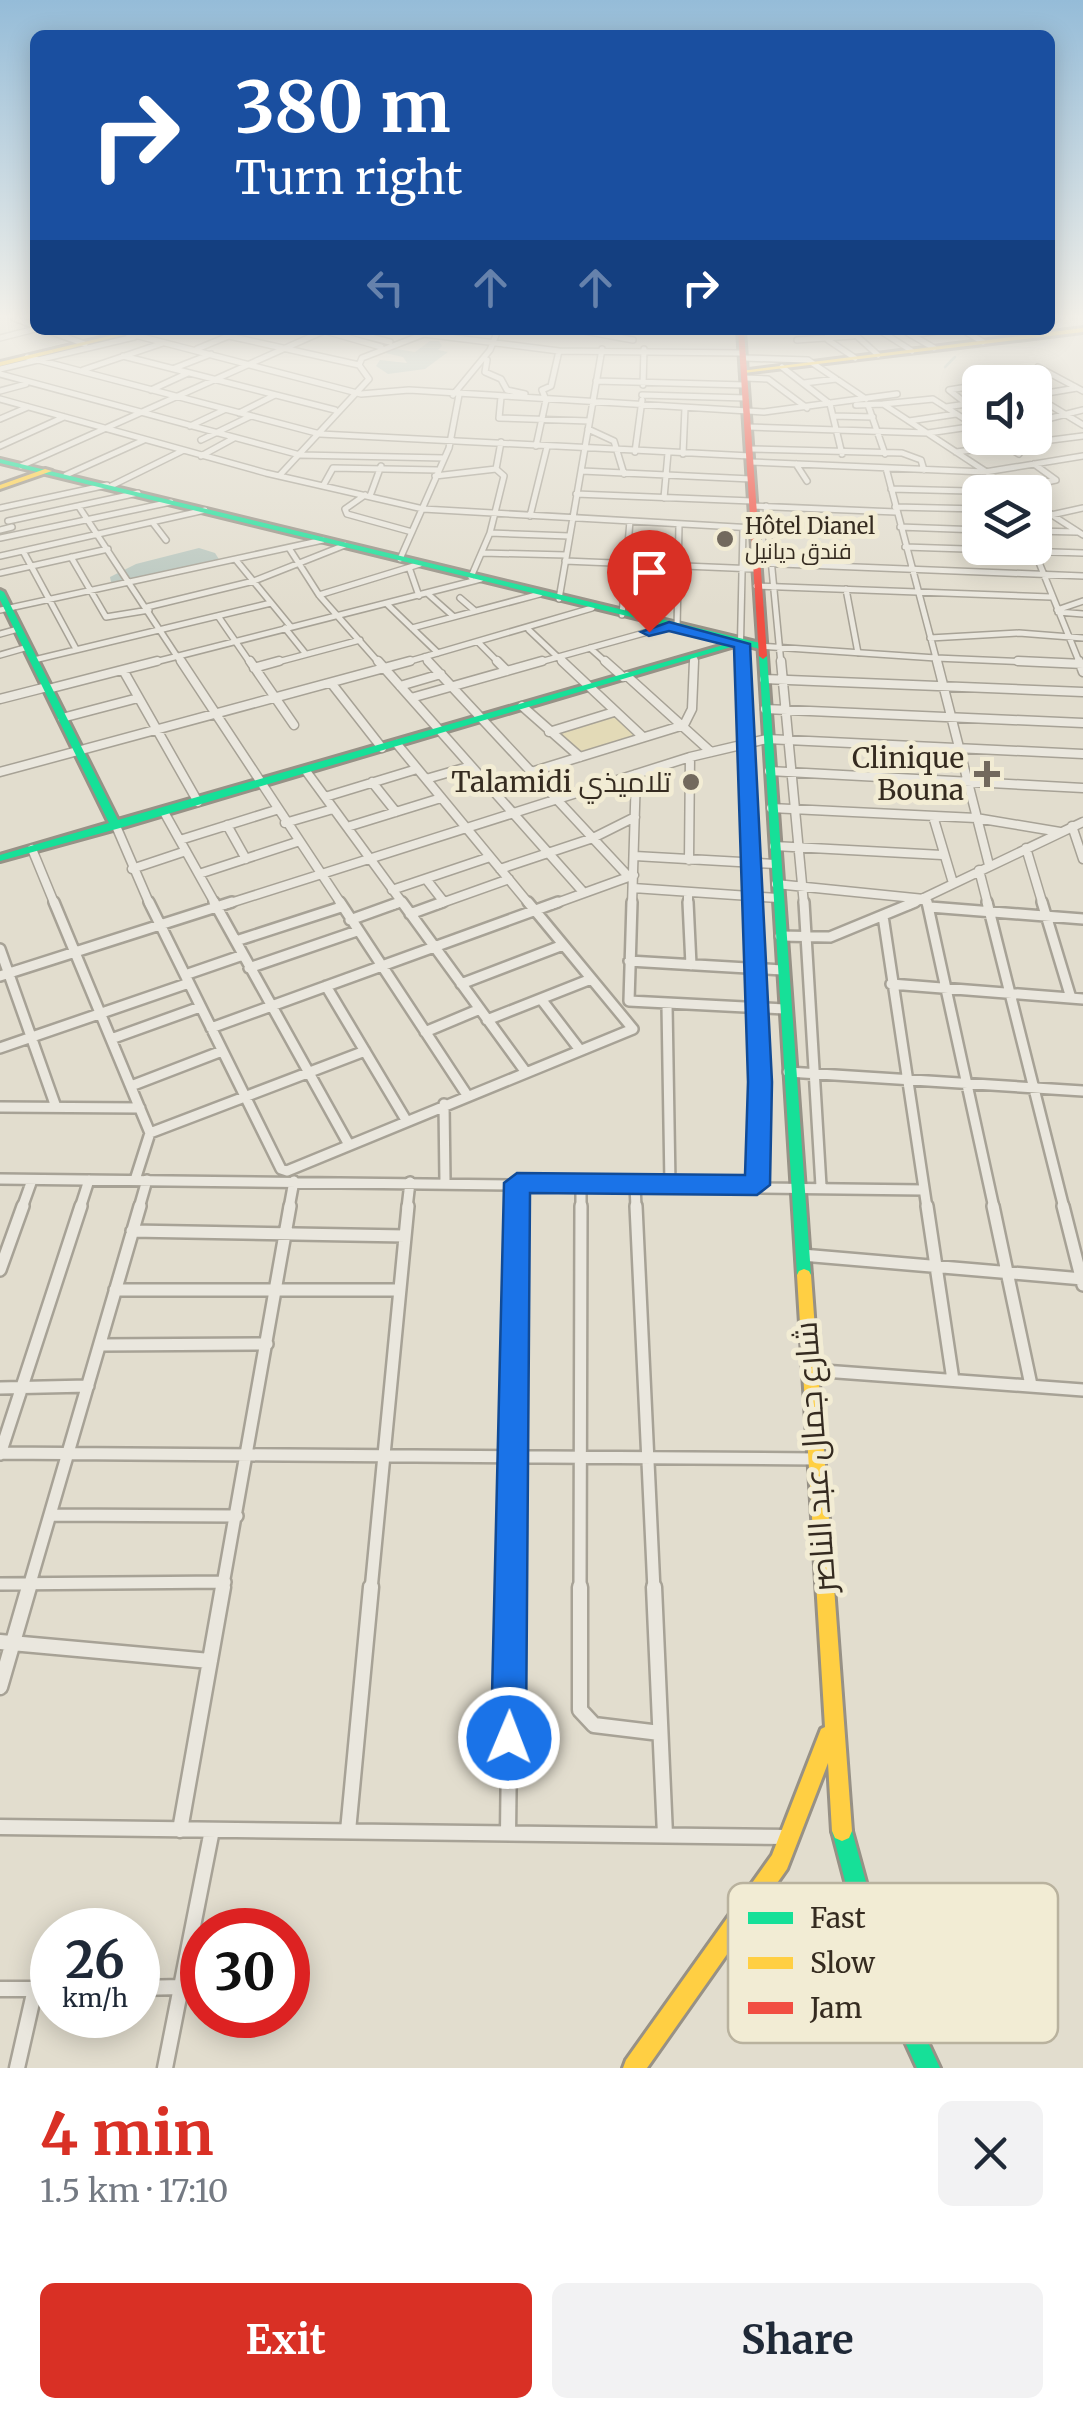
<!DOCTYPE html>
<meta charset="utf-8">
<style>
:root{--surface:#fff;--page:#f2f2f3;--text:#1f2937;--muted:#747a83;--accent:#d93025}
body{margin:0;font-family:Merriweather,Cairo,serif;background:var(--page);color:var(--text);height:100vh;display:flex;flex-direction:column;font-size:38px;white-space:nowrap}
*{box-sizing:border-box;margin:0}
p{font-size:32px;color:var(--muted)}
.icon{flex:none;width:55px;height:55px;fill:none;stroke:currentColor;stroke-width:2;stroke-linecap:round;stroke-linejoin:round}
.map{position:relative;height:2068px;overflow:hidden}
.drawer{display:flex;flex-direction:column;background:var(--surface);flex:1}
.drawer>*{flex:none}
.hud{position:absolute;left:30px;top:30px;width:1025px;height:305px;border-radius:15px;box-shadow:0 5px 25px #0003;background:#1a4fa0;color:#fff;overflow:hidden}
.controls{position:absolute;left:962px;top:365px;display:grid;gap:20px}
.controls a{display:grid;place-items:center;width:90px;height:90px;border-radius:15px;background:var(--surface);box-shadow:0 5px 25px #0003;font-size:50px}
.speed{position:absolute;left:30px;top:1908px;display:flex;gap:20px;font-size:50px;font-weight:700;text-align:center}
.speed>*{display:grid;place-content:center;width:130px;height:130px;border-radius:50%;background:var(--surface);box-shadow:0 5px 25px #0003;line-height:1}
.speed small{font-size:25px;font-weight:400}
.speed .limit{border:15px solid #d22;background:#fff;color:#111}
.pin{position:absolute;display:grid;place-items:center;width:85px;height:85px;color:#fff;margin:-102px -42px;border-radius:50% 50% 50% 0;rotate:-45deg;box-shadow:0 0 10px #0007}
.pin .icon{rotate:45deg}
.me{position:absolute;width:110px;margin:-55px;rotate:1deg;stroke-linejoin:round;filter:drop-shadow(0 0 8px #0008)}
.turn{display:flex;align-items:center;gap:35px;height:210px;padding:0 40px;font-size:45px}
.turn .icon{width:130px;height:130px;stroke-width:2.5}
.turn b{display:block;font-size:70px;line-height:85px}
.lanes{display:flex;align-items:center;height:95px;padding:0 40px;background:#0003;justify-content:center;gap:50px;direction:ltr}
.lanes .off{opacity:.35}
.round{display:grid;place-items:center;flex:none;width:105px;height:105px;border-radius:15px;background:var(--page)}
.headline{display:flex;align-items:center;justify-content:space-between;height:170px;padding:0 40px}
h1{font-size:60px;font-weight:700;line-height:75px;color:var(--accent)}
.action{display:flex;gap:20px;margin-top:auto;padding:20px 40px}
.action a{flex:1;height:115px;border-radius:15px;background:var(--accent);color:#fff;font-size:40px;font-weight:700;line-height:115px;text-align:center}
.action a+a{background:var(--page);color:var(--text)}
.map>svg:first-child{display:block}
.sand{fill:#e3dab7}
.water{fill:#b9c7bf}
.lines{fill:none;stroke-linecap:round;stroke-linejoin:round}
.stream{stroke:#b9c7bf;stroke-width:2.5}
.street-far4-casing{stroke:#a7a296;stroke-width:8}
.street-far3-casing{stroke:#a7a296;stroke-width:11}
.street-far2-casing{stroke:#a7a296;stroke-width:14}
.street-far1-casing{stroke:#a7a296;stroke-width:16}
.street-casing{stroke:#a7a296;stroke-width:19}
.fast-casing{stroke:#979186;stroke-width:6}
.slow-casing{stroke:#979186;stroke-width:6}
.jam-casing{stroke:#979186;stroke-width:6}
.street-far4{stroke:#eae7de;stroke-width:5}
.street-far3{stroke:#eae7de;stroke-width:8}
.street-far2{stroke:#eae7de;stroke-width:9}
.street-far1{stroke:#eae7de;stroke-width:11}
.street{stroke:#eae7de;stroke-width:14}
.fast{fill:#16e098;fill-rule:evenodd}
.slow{fill:#ffcf43;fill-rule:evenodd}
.jam{fill:#f24e42;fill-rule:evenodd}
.route{fill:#1a73e8;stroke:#114b97;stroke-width:2.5}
.poi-dot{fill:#72695d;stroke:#f2ecd4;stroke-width:4}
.labels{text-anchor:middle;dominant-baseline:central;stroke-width:10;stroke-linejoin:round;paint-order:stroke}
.far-poi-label{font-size:22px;fill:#352b20;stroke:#f2ecd4;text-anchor:start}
.poi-label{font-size:28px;fill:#352b20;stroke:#f2ecd4;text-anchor:end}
.near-street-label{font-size:32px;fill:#352b20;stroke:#f2ecd4}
.key{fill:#f2ecd4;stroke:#b9b29e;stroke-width:2.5}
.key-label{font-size:28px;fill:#352b20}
</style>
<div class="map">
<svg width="1083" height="2068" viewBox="0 0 1083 2068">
<rect width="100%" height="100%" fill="#e2ddce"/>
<!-- sand -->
<path class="sand" d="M612,714l24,23 -54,16 -26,-20z"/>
<!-- water -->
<path class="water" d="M430,341h9l3,5 -4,4 10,2 -23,17 -37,5 -12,-8 4,-6 27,3 -4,-6 -22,-5 9,-4 25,4z
M199,548l16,5 5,8 -90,25 -19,-4 -1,-5 26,-13z"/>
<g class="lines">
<!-- stream -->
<path class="stream" d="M945,367l10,-10"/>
<!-- street-far4 casing -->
<g class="street-far4-casing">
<path id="street-far4" d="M14,318l21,8
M1050,320l8,-2
M46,330l39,14
M322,330l59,17
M579,330l54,10
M827,330l1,10 27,18
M850,330l28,25
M879,330l33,21
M903,330l31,18
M963,330l20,12
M347,331l43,11
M496,331l31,-1
M127,333l234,61 48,-4 355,22 133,-18
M911,335l34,-5
M229,336l130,29
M0,338l35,-9
M797,340l56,-4
M197,349l46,-19
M123,356l212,54
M27,357l293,77 430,22
M744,358l64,2 58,39
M487,360l-2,12 16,7 6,11 18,4
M782,367l48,37 12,50
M1038,367l45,24
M175,368l36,-14
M0,369l134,-32
M83,370l80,-27
M0,374l300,81 144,3
M745,378l23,1 39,29
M596,381l149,4
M998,382h12
M804,383l32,-4
M643,385l1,-36
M151,390l37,-17
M0,391l26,-7
M453,395l37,-45 8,-20
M642,395l104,3
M1035,395l42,-7
M1035,396l48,29
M501,397l-2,21 90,3
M0,399l266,74 157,36 331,19
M883,404l50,-5 44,28
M967,404l-18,-14 31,-5
M856,405l27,-1 134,88
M868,405l17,49
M946,407l34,-5
M239,413l36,-18
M833,416l40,1
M0,419l28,-12
M909,421l47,-7
M1035,422l48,-12
M190,426l34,-16
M748,427l180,6 48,-7
M588,429l26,12 10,33
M993,438l26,16
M201,440l50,-24
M0,446l64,-29
M536,446l10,-46 -4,-10 9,-4 8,-35
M750,449l152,4 19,7 3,10
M635,452l7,-52
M956,452l127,-16
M683,454l2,-46
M201,456l33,-18
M750,462l235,10 98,-16
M796,464l11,17
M21,466l305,-136
M582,471l169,8
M66,475l78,-35
M279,476l90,-97 -10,-14 3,-7 62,-24 135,17 184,2
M435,476l61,-7
M111,486l71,-35
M323,486l10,-18 104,2
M891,489l116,3
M1013,489l43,-9 -22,-16
M576,494l176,7
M365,495l-20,14 2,5 65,18
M370,496l11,-30
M664,498l4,-45
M1035,504l48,31
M753,506l143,6
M766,506l15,158
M79,507l103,157
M895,507l85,2
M0,508l107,-23
M1051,515l32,-7
M530,516l17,-69
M8,521l130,-28
M153,523l13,17
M900,527l80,3
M0,530l12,-3
M1035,531l42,1
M490,533l14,-57 -8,-7 5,-27
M0,538l171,-36
M905,547l178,6
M289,548l30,47 61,69
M1034,550l46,114
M23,551l53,98
M482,553l84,2
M0,556l205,-46
M71,557l35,60 43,-7
M400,559l49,-111 10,-53
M236,560l55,67
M565,561l191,8
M756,563l327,13
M410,570l9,26
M0,573l108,-24
M471,577l19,-44 79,3
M756,586l295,11
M846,589l12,64
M427,593l26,23
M319,595l101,-31
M460,598l14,12
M559,599l43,-250
M387,604l51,49
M147,607l107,-26 91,-36
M0,610l323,-70
M1057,610l26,-9
M1058,612l25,2
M622,615l8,-94
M218,616l33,48
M285,628l20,25
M412,628l128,-34
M677,629l2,-105
M529,630l36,34
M0,634l18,-5
M930,638l89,-5 64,5
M478,642l22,22
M760,646l176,12 -50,-190
M590,648l18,16
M0,655l28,-8
M424,657l6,7
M34,660l237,-57
M147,664l334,-85
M270,664l90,-24
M400,664l192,-56
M533,664l136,-38
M694,664v-7
M740,664l3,-136
M937,664l-1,-6 143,6"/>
</g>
<!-- street-far3 casing -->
<g class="street-far3-casing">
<path id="street-far3" d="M181,661l161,244
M250,661l44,64
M378,661l206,232
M428,661l201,216
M497,661l10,10
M562,661l81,76
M605,661l18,16
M740,661l10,244
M781,661l23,244
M937,661l52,204
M1018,661l65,3
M1079,661l4,11
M254,668l25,-7
M123,670l75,132
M627,676l84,76
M764,679l319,13
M332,684l50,64
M400,686l41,-12
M48,689l109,-28
M411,698l131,-37
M0,699l47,-12
M522,706l58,51
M765,709l318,14
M62,718l76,-20
M549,732l65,-20
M397,744l133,161
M306,771l98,134
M769,771l314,17
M0,772l410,-111
M531,772l153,-47 8,-16 2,-48
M426,779l45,-13
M372,782l24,30
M325,797l92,-28
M771,808l205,10 84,14
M164,812l52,93
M933,816l20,67
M285,823l48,-14
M227,825l19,34
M116,826l34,79
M1072,826l11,33
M347,827l94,-29
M180,840l96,-30
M774,846l168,9
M1026,848l17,57
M32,849l23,56
M635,856l140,8
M689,860l1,-103
M132,869l54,-18
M500,869l93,-31 42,-21
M979,870l9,35
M199,874l98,-32
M426,879l18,23
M776,884l148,15 4,6
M633,888l145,10
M392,890l98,-33
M688,893v12
M224,905l466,-148 77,-18 316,15
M393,905l8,-3
M436,905l73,-26
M551,905l83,-30
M632,905l4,-131
M909,905l174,-83"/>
</g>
<!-- street-far2 casing -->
<g class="street-far2-casing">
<path id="street-far2" d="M54,902l96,231 -15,47
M149,902l132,267 6,2 346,-142 -105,-127
M214,902l134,241
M340,902l127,193
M402,902l123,169
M632,902l-3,99 155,8
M688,902l3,63
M750,902l7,283
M804,902l17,284
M927,902l67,306
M987,902l77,306
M1042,902l29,96
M930,907l153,12
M410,914l33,-12
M883,916l44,292
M350,920l50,-18
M780,936l50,1 85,-35
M236,941l105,-34
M0,949l56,158
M629,961l153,9
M249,968l108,-37
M185,975l58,-20
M0,976l232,-74
M461,984l102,-39
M891,984l192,15
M326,986l80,134
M541,999l39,51
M667,1005l3,179
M487,1020l104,-41
M211,1028l347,-126
M425,1032l55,-23
M111,1039l89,-32
M0,1048l189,-65
M788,1072l295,19
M131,1086l91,-35
M444,1104l1,78
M0,1107l140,1
M150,1133l215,-82
M0,1179l923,11
M635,1184l1,24
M22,1208l10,-28
M80,1208l9,-28
M139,1208l8,-28
M289,1208l5,-27
M407,1208l3,-26
M517,1208v-25
M581,1208v-24"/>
</g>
<!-- street-far1 casing -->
<g class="street-far1-casing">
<path id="street-far1" d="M636,1206l18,384
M927,1206l26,174
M993,1206l38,179
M1063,1206l20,79
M132,1231l273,5
M802,1255l281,24
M0,1270l23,-64
M115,1290h285
M100,1345l167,-1
M810,1370l273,20
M0,1388l88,-2
M0,1453l816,6
M0,1454l81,-248
M50,1515l187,1
M0,1584l225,-2
M28,1590l112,-384
M222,1590l68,-384
M371,1590l37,-384
M511,1590l6,-384
M580,1590l1,-384"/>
</g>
<!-- street casing -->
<g class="street-casing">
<path id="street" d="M580,1587v123l14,15 66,8
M654,1587l11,248
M0,1642l210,19
M0,1687l29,-100
M0,1827l789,10
M180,1830l43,-243
M348,1831l23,-244
M508,1833l3,-246
M138,1988l43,-1
M0,1989h52
M17,2068l18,-79
M165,2068l47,-238"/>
</g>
<!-- fast casing -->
<g class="fast-casing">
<path id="fast" d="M0,459l760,184 4,3 -4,3 -19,-5 -621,184 -120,33v-6l109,-32 -109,-223v-10l4,2 114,228 616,-178 -734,-179z
M763,653l4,3 44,619 -2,4 -5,2 -5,-2 -2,-4 -38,-619z
M842,1821l7,3 3,7 32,117 56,120h-23l-54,-118 -31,-119 3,-7z"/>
</g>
<!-- slow casing -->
<g class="slow-casing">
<path id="slow" d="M1083,328v4l-339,41 -3,-2z
M134,330h10l-144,36v-4z
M45,469l7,2 -52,18v-4z
M804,1269l5,2 2,4 41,556 -3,7 -7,3 -7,-3 -3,-7 -4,-68 -41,106 -140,199h-24l3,-8 146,-205 49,-126 4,-2 -28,-452 2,-4z"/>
</g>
<!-- jam casing -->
<g class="jam-casing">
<path id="jam" d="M738,330h6l23,326 -4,3 -4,-3z"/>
</g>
<!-- street-far4 -->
<use href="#street-far4" class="street-far4"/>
<!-- street-far3 -->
<use href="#street-far3" class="street-far3"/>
<!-- street-far2 -->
<use href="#street-far2" class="street-far2"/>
<!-- street-far1 -->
<use href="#street-far1" class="street-far1"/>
<!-- street -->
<use href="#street" class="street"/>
<!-- fast -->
<use href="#fast" class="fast"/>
<!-- slow -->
<use href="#slow" class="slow"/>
<!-- jam -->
<use href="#jam" class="jam"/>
</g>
<!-- sky -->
<linearGradient id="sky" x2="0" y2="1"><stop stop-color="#95bcd8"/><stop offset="0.52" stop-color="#f2f0e9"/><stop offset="1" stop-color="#f2f0e9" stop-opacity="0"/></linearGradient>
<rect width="1083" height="608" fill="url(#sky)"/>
<!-- route -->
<path class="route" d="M669,622l81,22 22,438 -2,103 -13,10 -227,-2 -4,545 -5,13 -12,5 -13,-5 -5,-13 13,-555 13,-10 228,2 3,-93 -14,-435 -65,-16 -20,5 -8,-4z"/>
<!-- markers -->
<g class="poi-dot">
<circle cx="725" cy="539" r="10"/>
<path d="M982 759h10v10h10v10h-10v10h-10v-10h-10v-10h10z"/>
<circle cx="691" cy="782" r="10"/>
</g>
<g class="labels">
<!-- far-poi labels -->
<g class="far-poi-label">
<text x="745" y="526">Hôtel Dianel<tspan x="745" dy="25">فندق ديانيل</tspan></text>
</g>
<!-- poi labels -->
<g class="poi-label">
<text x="964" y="758">Clinique<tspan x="964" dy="32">Bouna</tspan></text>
<text x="671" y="782">Talamidi تلاميذي</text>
</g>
<!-- near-street labels -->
<g class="near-street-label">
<text transform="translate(815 1457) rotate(-94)">شارع جمال عبد الناصر</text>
</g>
</g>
<!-- legend -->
<rect x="728" y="1883" width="330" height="160" rx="15" class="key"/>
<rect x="748" y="1912" width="45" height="12" fill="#16e098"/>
<rect x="748" y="1957" width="45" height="12" fill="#ffcf43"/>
<rect x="748" y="2002" width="45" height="12" fill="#f24e42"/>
<g class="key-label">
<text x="810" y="1928">Fast</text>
<text x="810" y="1973">Slow</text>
<text x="810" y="2018">Jam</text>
</g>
</svg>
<div class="controls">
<a><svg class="icon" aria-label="sound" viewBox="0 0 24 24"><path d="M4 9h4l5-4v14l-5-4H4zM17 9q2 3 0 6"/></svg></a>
<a><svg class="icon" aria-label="layers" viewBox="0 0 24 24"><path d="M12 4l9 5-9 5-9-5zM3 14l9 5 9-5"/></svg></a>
</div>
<div class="speed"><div>26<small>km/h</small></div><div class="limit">30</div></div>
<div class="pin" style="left:649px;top:632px;background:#d93025"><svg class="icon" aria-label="arrive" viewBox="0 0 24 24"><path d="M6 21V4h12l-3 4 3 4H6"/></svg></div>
<svg class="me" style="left:509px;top:1738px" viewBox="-20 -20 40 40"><circle r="17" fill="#1a73e8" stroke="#fff" stroke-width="3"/><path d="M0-11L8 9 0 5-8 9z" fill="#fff"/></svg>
<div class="hud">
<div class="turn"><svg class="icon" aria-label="right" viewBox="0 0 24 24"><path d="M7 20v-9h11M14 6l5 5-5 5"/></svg><div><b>380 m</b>Turn right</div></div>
<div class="lanes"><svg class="icon off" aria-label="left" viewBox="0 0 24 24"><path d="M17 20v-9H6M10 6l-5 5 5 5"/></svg><svg class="icon off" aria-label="ahead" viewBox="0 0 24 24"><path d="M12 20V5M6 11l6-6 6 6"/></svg><svg class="icon off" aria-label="ahead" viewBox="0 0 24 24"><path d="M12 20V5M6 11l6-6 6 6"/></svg><svg class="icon" aria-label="right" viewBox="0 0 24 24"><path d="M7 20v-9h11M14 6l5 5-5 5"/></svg></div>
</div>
</div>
<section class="drawer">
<div class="headline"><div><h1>4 min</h1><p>1.5 km · 17:10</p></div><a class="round"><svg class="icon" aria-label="close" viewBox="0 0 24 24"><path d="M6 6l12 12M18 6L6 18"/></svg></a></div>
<div class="action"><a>Exit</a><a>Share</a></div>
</section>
